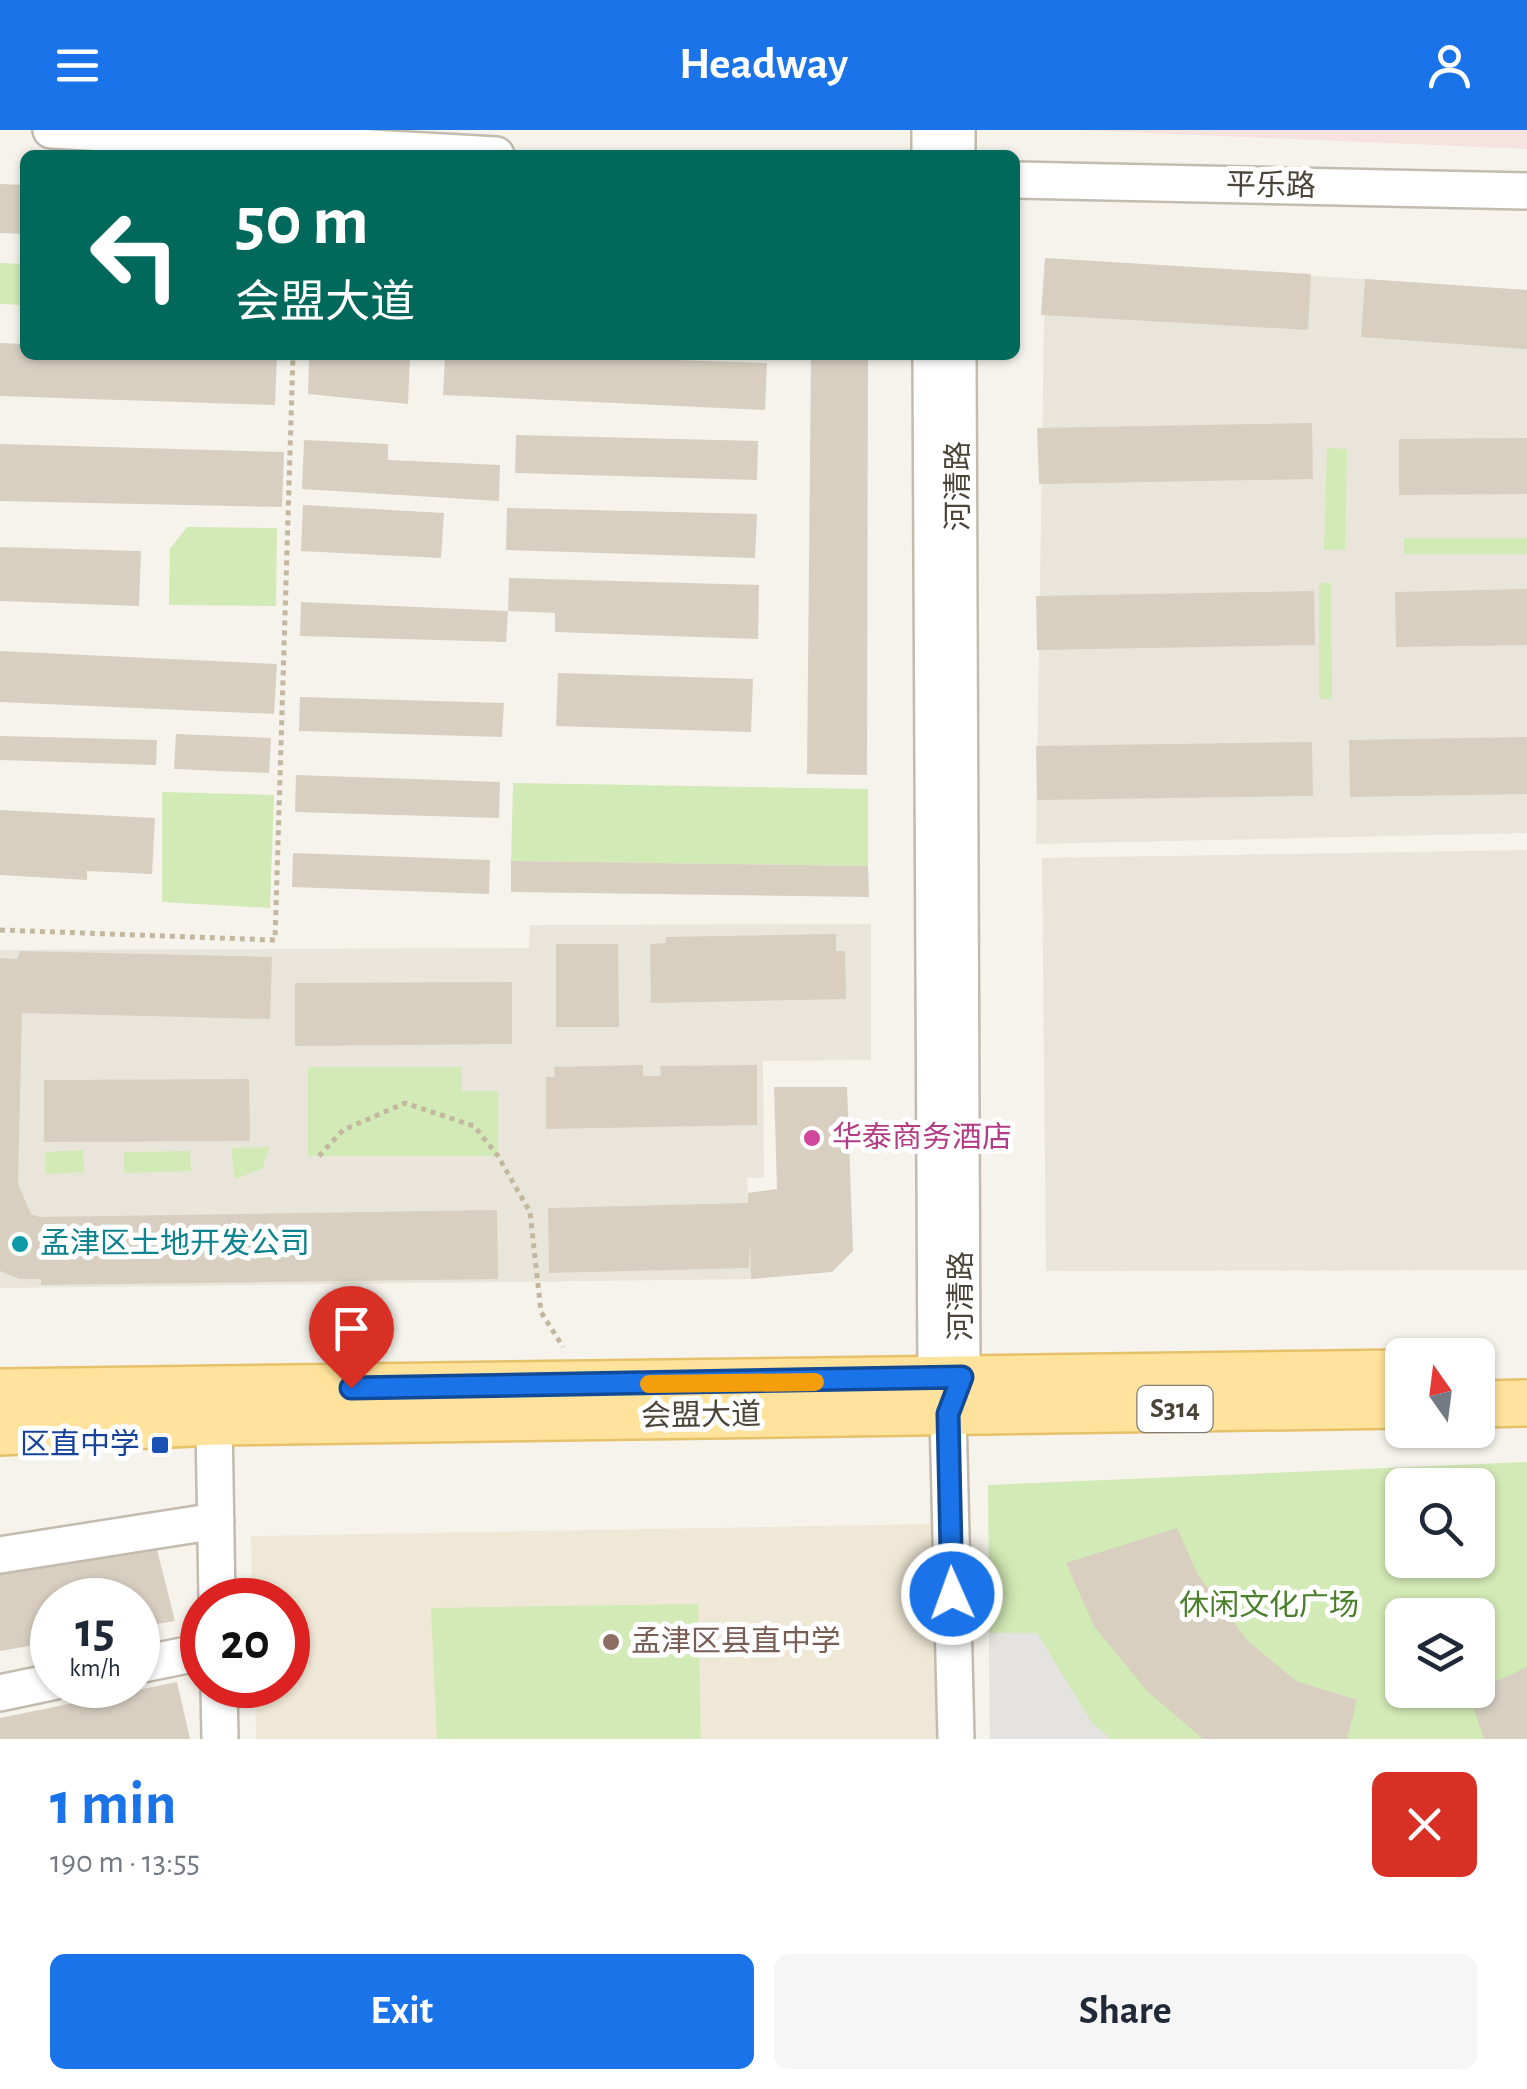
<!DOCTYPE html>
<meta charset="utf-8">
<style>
:root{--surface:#fff;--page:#f6f6f7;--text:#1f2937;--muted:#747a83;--accent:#1a73e8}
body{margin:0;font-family:"Alegreya Sans","Noto Sans SC",sans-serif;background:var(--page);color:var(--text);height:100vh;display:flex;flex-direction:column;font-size:38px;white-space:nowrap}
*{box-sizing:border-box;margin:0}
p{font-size:32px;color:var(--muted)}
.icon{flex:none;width:55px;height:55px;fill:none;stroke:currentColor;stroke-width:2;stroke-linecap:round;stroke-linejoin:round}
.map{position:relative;height:1609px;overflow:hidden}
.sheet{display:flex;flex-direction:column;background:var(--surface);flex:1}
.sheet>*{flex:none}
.top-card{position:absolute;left:20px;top:20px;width:1000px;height:210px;border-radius:15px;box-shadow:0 2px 8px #0004;background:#00695c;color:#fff;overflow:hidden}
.needle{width:65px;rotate:346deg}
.fabs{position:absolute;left:1385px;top:1208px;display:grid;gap:20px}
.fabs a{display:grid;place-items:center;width:110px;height:110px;border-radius:15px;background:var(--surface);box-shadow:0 2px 8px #0004;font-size:50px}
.speed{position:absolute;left:30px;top:1448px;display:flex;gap:20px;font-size:50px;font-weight:700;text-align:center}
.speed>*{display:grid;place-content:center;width:130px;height:130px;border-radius:50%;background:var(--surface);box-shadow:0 2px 8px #0004;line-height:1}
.speed small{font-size:25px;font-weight:400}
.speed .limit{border:15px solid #d22;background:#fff;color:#111}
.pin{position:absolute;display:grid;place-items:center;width:85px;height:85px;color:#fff;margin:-102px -42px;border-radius:50% 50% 50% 0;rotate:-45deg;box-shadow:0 0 10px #0007}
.pin .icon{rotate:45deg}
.me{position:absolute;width:110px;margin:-55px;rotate:358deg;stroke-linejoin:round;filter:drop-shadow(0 0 8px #0008)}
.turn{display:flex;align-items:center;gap:35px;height:210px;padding:0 50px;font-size:45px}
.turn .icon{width:130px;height:130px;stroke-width:2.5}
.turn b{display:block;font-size:70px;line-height:85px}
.round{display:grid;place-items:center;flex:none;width:105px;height:105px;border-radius:15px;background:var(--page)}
.summary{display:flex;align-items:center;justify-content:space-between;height:170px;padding:0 50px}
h1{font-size:60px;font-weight:700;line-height:75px;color:var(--accent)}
.action{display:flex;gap:20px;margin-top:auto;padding:20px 50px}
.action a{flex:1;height:115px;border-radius:15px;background:var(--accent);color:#fff;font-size:40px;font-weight:700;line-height:115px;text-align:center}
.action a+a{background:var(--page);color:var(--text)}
header{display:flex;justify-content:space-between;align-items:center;height:130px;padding:0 50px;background:var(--accent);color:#fff;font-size:45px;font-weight:700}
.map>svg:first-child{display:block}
.residential{fill:#eae5da}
.education{fill:#efe8d6}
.medical{fill:#f6e3e0}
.green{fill:#d2eab5;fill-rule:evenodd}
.parking{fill:#e5e3e0}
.building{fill:#d8cfc1}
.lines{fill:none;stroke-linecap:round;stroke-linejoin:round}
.minor-casing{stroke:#c2bbae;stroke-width:40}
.major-casing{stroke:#e6c16a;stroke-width:50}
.path{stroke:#c4b79f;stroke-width:5;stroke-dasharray:5 5;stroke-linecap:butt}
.minor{stroke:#fff;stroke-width:35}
.major{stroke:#ffe39c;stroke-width:45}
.route-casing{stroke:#114b97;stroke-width:25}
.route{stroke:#1a73e8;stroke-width:18}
.slow{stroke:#f59e0b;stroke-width:18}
.hotel-dot{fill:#d1479c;stroke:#fff;stroke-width:4}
.culture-dot{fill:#0f9aa8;stroke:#fff;stroke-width:4}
.transit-dot{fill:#1a4fb4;stroke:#fff;stroke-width:4}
.education-dot{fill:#8d6e63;stroke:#fff;stroke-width:4}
.labels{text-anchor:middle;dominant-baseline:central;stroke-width:10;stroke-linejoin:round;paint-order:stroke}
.shield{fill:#fff;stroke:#817c74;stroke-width:2.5}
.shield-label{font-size:28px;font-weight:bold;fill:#4b4439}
.street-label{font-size:30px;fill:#4b4439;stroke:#fff}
.hotel-label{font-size:30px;fill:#b23c85;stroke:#fff;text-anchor:start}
.culture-label{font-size:30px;fill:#0d838f;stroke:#fff;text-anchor:start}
.transit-label{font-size:30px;fill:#164399;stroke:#fff;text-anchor:end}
.park-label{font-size:30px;fill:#4a7f2a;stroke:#fff}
.education-label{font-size:30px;fill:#785e54;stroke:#fff;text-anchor:start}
</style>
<header><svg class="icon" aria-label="menu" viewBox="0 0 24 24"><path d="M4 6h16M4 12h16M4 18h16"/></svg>Headway<svg class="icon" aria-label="person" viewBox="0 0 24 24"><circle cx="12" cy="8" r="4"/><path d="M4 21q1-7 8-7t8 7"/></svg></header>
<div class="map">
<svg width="1527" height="1609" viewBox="0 0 1527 1609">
<rect width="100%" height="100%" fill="#f6f3ec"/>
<!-- residential -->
<path class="residential" d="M1045,128l482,32v543l-491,11z
M1527,720v420l-481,1 -4,-413z
M871,794v136l-108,1 1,116 -17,1 4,101 -751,9v-338l529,-2 1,-23z"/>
<!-- education -->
<path class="education" d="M933,1394l3,215h-680l-1,-54h33v-85h-36l-1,-64z"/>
<!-- medical -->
<path class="medical" d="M1080,0h447v19z"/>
<!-- green -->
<path class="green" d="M0,133l25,1v41l-25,-1z
M1327,318l20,1 -2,101h-21z
M187,397l90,1 -1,78 -107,-1 1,-56z
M1404,408h123v16h-123z
M1319,453h12l1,116h-13z
M513,653l355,6v77l-357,-5z
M162,662l112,3 -4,113 -108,-6z
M308,937h154v24h36v65h-190z
M270,1017l-8,22 -27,10 -4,-31z
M83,1020l1,22 -38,2 -1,-22z
M190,1021l1,20 -67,2v-21z
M1527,1332v277h-537l-2,-254zM1402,1355h76v75h-76zM1402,1485h76v75h-76z
M698,1474l3,135h-264l-6,-131z"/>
<!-- parking -->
<path class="parking" d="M989,1503h48l55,90 19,16h-121z"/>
<!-- building -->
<path class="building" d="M0,54l25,1v49l-25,-1z
M1045,128l266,16 -3,56 -267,-15z
M1365,149l162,11v59l-166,-12z
M0,213l25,1v11h252l-2,50 -275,-9z
M309,225h101l-2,49 -100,-10z
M519,225l248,8 -2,47 -322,-15 2,-39 74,3z
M811,225h57l-1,420 -60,-1z
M1312,293l1,56 -274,5 -2,-56z
M516,305l242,6 -1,39 -242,-7z
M1527,308v56l-128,1v-56z
M304,310l84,4v16l112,5 -1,36 -197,-12z
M0,314l284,8 -2,55 -282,-6z
M303,375l141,8 -3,45 -140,-7z
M507,378l250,6 -2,44 -249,-8z
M0,417l141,4 -2,55 -139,-5z
M509,448l250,7 -1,54 -203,-7v-19l-47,-2z
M1527,459v56l-131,2 -1,-55z
M1314,461l1,54 -278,5 -1,-54z
M301,472l207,9 -2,31 -206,-6z
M0,521l277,13 -3,50 -274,-12z
M558,543l195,6 -2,53 -195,-6z
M300,567l204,6 -2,34 -203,-6z
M176,604l95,4 -2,35 -95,-4z
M0,606l157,4 -1,25 -156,-5z
M1527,607v57l-177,3 -1,-57z
M1312,612l1,54 -276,4 -1,-54z
M296,645l204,7 -1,36 -204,-6z
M0,680l155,8 -3,56 -65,-3v9l-87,-5z
M293,723l197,7 -1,34 -197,-7z
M511,731l357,5 1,31 -358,-5z
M836,804v17h9l1,48 -195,4 -1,-59 16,-1v-6z
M556,814h62l1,83h-63z
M20,821l252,6 -2,62 -248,-6 -4,171 13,30 9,3 457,-7 1,69 -457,6v-6h-21l-20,-8v-313l17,1z
M512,852v62l-217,2v-63z
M643,935v11h18l-1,-10 97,-1v60l-211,4v-52h9l-1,-10z
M249,949l1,62 -206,1v-62z
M774,957h73l6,164 -21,21 -81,7 -1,-37 -1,26 -200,5 -1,-65 200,-5v-10l29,-4z
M1177,1398l21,47 50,66 48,40 61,19 -10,39h-144l-56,-48 -53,-65 -28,-63z
M155,1412l20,79 -37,6v-27h-86v42l-52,9v-78z
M1527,1537v72h-43l-15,-45z
M177,1552l13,57h-190v-21z"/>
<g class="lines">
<!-- minor casing -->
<g class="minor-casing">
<path id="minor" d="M51,0l445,25
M930,0v25
M957,25v-25
M1015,50l512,11
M931,225l5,1025 12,34 8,325
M952,1272l10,-25 -4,-1022
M214,1292l3,178
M0,1425l216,-34
M138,1535l64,-13
M219,1555l1,54
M0,1563l52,-11"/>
</g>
<!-- major casing -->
<g class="major-casing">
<path id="major" d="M0,1262l1402,-19
M1478,1274l49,-1
M0,1302l214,-10 1188,-17"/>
</g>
<!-- path -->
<path class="path" d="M0,800l275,10 18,-585
M319,1026l24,-26 62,-27 69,23 24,30 32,56 11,100 22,35"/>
<!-- minor -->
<use href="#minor" class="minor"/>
<!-- major -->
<use href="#major" class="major"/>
</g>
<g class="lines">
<!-- route casing -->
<g class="route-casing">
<path id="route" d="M351,1258l611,-11 -14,37 4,180"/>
</g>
<!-- route -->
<use href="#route" class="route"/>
<!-- slow -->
<path class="slow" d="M649,1254l166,-2"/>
</g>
<!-- markers -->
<circle class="hotel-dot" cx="812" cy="1008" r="10"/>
<circle class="culture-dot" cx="20" cy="1114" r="10"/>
<rect class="transit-dot" x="150" y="1305" width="20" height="20" rx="5"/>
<circle class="education-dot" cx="611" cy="1512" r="10"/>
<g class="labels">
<!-- shield labels -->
<rect class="shield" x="1137.5" y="1256" width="75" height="46" rx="8"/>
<g class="shield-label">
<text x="1175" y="1279">S314</text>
</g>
<!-- street labels -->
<g class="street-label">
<text transform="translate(1271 56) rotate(1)">平乐路</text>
<text transform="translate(959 356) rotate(-90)">河清路</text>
<text transform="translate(962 1166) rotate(-90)">河清路</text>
<text transform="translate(701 1286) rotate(-1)">会盟大道</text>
</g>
<!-- hotel labels -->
<g class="hotel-label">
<text x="832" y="1008">华泰商务酒店</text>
</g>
<!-- culture labels -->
<g class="culture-label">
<text x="40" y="1114">孟津区土地开发公司</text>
</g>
<!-- transit labels -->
<g class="transit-label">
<text x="140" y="1315">区直中学</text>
</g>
<!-- park labels -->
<g class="park-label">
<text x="1269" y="1476">休闲文化广场</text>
</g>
<!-- education labels -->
<g class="education-label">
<text x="631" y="1512">孟津区县直中学</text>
</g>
</g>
</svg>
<div class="fabs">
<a><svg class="needle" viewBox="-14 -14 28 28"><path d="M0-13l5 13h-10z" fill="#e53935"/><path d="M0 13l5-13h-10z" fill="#747a83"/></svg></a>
<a><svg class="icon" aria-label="search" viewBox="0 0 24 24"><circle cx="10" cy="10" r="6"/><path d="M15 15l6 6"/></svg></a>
<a><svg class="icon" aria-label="layers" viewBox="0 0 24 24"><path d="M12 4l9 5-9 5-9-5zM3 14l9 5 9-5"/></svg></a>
</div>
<div class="speed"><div>15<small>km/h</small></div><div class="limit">20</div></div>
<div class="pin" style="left:351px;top:1258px;background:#d93025"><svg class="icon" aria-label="arrive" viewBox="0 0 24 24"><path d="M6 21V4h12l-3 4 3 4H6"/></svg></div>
<svg class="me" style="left:952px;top:1464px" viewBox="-20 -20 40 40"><circle r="17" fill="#1a73e8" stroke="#fff" stroke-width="3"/><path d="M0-11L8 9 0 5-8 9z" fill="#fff"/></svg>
<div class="top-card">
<div class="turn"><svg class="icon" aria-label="left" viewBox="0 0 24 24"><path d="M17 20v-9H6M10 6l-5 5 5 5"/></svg><div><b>50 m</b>会盟大道</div></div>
</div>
</div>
<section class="sheet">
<div class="summary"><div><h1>1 min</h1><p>190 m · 13:55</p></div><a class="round" style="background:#d93025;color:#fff"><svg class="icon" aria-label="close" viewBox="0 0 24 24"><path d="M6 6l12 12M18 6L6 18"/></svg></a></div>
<div class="action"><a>Exit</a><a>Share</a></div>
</section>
